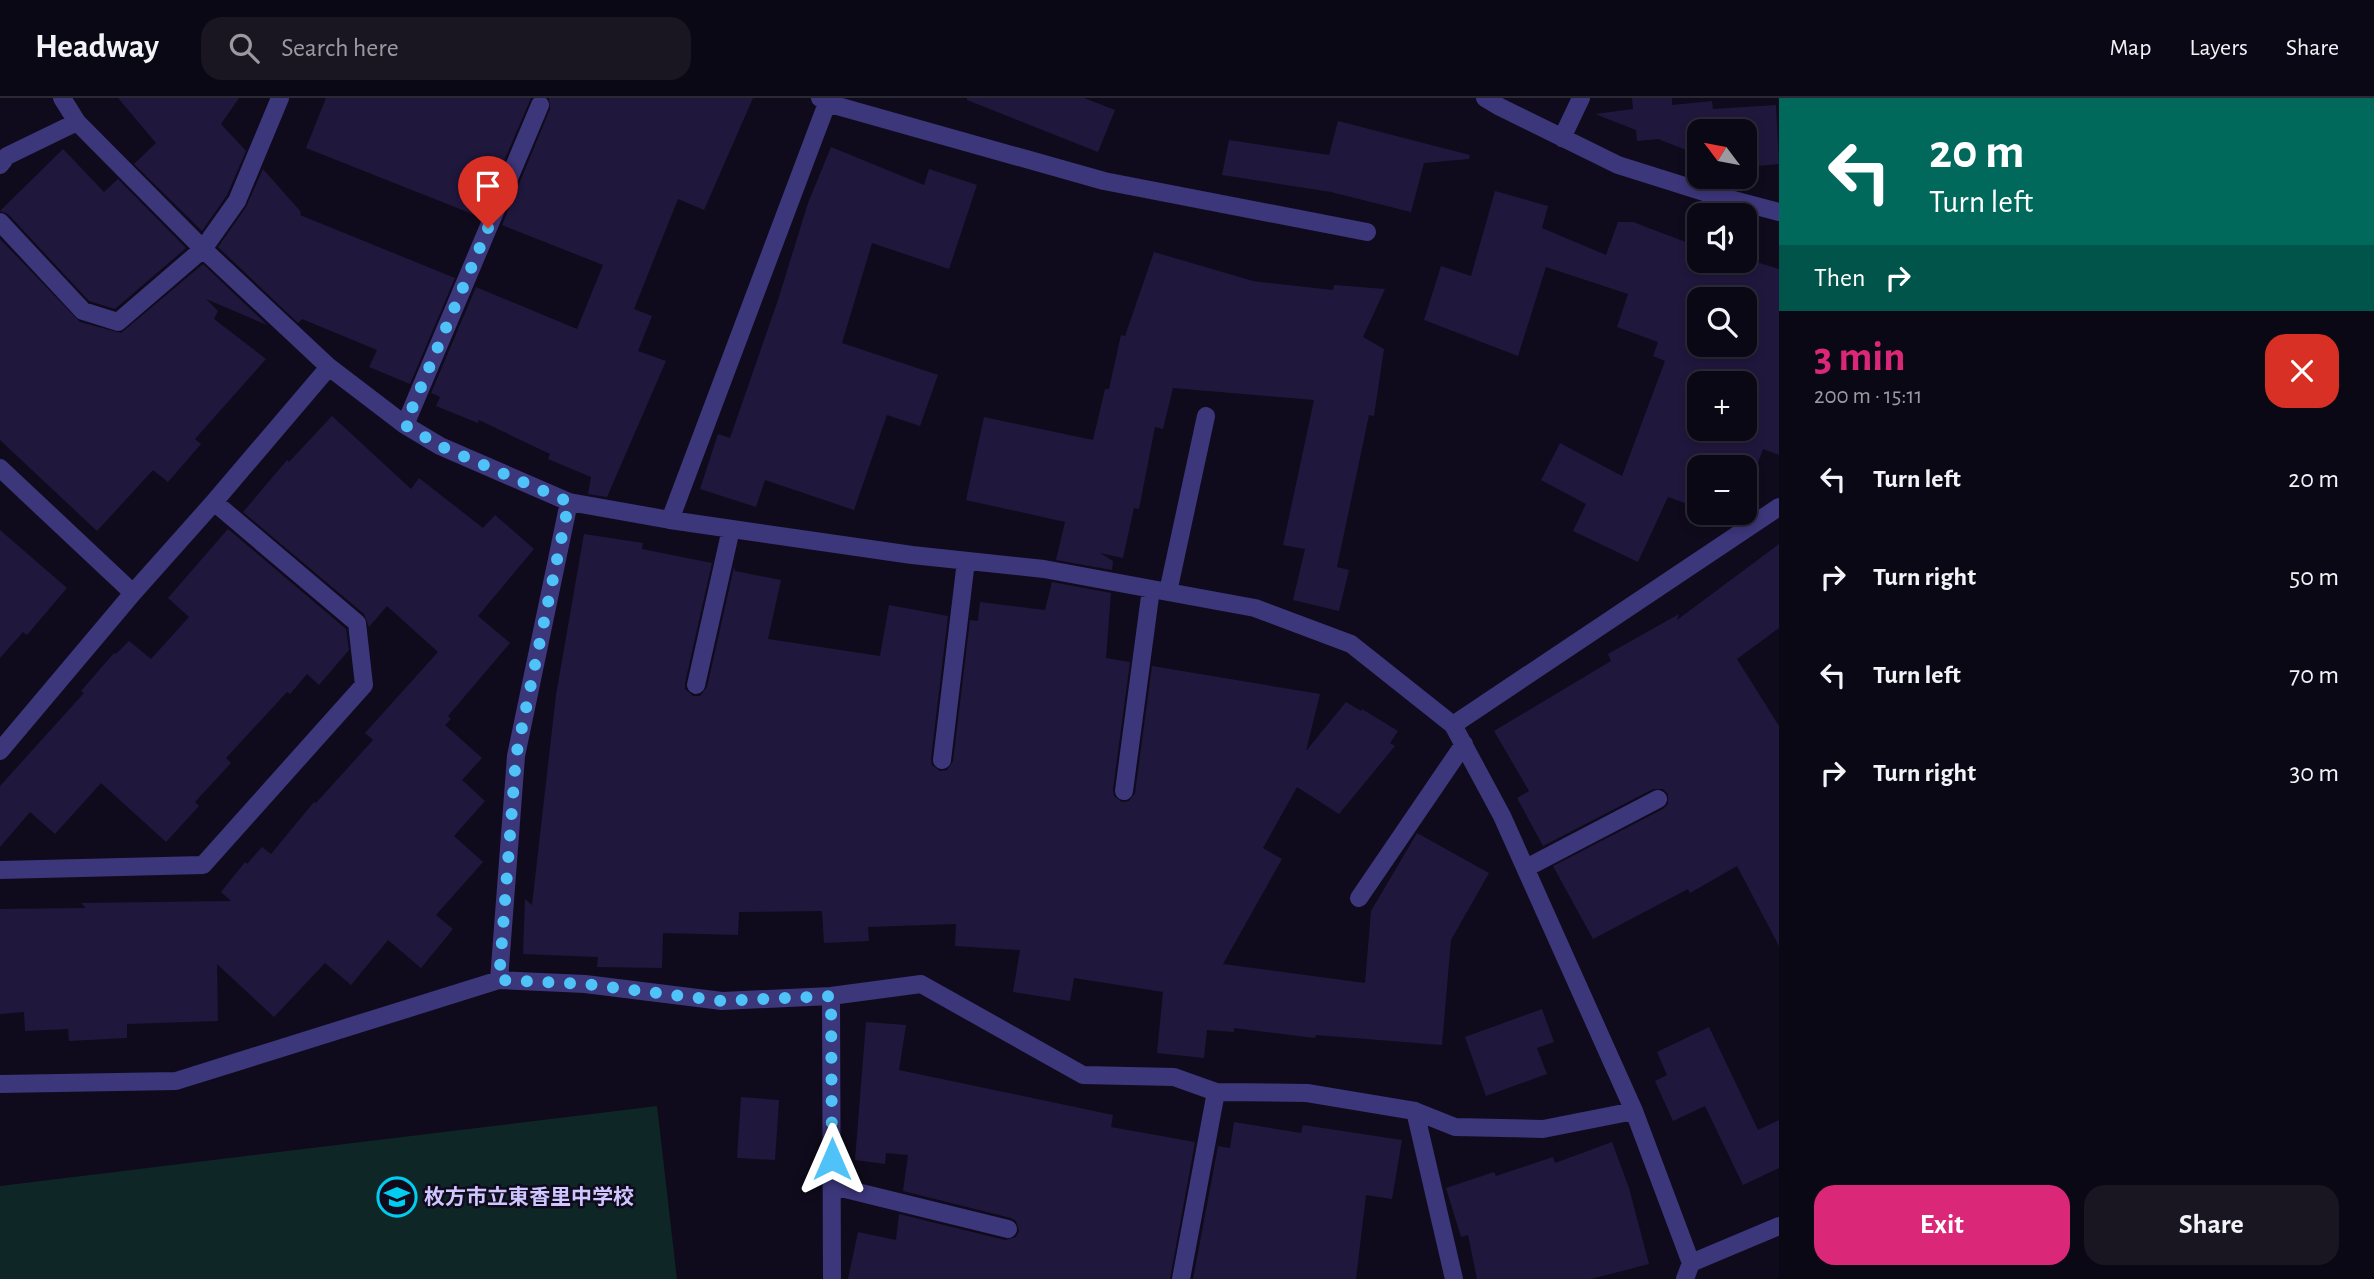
<!DOCTYPE html>
<meta charset="utf-8">
<style>
:root{--surface:#0b0815;--page:#191622;--text:#f1f3f6;--muted:#9a9aa0;--line:#2b2934;--accent:#db2777}
body{margin:0;font-family:"Alegreya Sans","Noto Sans JP",sans-serif;background:var(--page);color:var(--text);height:100vh;display:flex;flex-direction:column;font-size:26px;white-space:nowrap}
*{box-sizing:border-box;margin:0}
p{font-size:23px;color:var(--muted)}
.icon{flex:none;width:38px;height:38px;fill:none;stroke:currentColor;stroke-width:2;stroke-linecap:round;stroke-linejoin:round}
.map{position:relative;flex:1;overflow:hidden}
.panel{display:flex;flex-direction:column;background:var(--surface);width:595px}
.panel>*{flex:none}
.banner{background:#00695c;color:#fff;overflow:hidden}
.needle{width:46px;rotate:302deg}
.buttons{position:absolute;left:1687px;top:21px;display:grid;gap:14px}
.buttons a{display:grid;place-items:center;width:70px;height:70px;border-radius:14px;background:var(--surface);box-shadow:0 4px 10px #0003,0 0 0 2px var(--line);font-size:35px}
.pin{position:absolute;display:grid;place-items:center;width:60px;height:60px;color:#fff;margin:-72px -30px;border-radius:50% 50% 50% 0;rotate:-45deg;box-shadow:0 0 7px #0007}
.pin .icon{rotate:45deg}
.me{position:absolute;width:77px;margin:-38px;rotate:0deg;stroke-linejoin:round;filter:drop-shadow(0 0 5px #0008)}
.turn{display:flex;align-items:center;gap:24px;height:147px;padding:0 35px;font-size:32px}
.turn .icon{width:91px;height:91px;stroke-width:2.5}
.turn b{display:block;font-size:49px;line-height:60px}
.then{display:flex;align-items:center;height:66px;padding:0 35px;background:#0003;gap:14px;font-size:26px}
.round{display:grid;place-items:center;flex:none;width:74px;height:74px;border-radius:21px;background:var(--page)}
.head{display:flex;align-items:center;justify-content:space-between;height:119px;padding:0 35px}
h1{font-size:42px;font-weight:700;line-height:52px;color:var(--accent)}
.action{display:flex;gap:14px;margin-top:auto;padding:14px 35px}
.action a{flex:1;height:80px;border-radius:21px;background:var(--accent);color:#fff;font-size:28px;font-weight:700;line-height:80px;text-align:center}
.action a+a{background:var(--page);color:var(--text)}
ul{padding:0;list-style:none}
li{display:flex;align-items:center;gap:21px;height:98px;padding:0 35px}
li div{flex:1}
li b{display:block;font-size:26px}
li em{font-style:normal}
header{display:flex;align-items:center;gap:42px;box-sizing:border-box;height:98px;padding:0 35px;background:var(--surface);border-bottom:2px solid var(--line)}
header strong{font-size:33px}
nav{display:flex;gap:38px;margin-inline-start:auto;font-size:24px}
.search{width:490px;height:63px;background:var(--page);display:flex;align-items:center;gap:18px;box-sizing:border-box;padding:0 24px;border-radius:21px;color:var(--muted);font-size:26px}
main{display:flex;flex:1;min-height:0}
.map>svg:first-child{display:block}
.green{fill:#0e2626}
.building{fill:#20173d;fill-rule:evenodd}
.lines{fill:none;stroke-linecap:round;stroke-linejoin:round}
.minor{stroke:#3c367b;stroke-width:18}
.route{stroke:#4fc3f7;stroke-width:12;stroke-dasharray:0 21.6}
.labels{text-anchor:middle;dominant-baseline:central;stroke-width:5;stroke-linejoin:round;paint-order:stroke}
.poi-label{font-size:21px;font-weight:bold;fill:#cfc6ff;stroke:#0f0b1c;text-anchor:start}
</style>
<header>
<strong>Headway</strong>
<div class="search"><svg class="icon" aria-label="search" viewBox="0 0 24 24"><circle cx="10" cy="10" r="6"/><path d="M15 15l6 6"/></svg>Search here</div>
<nav><a>Map</a><a>Layers</a><a>Share</a></nav>
</header>
<main>
<div class="map">
<svg width="1779" height="1181" viewBox="0 0 1779 1181">
<rect width="100%" height="100%" fill="#0f0b1c"/>
<!-- green -->
<path class="green" d="M657,1008l20,173h-677v-93z"/>
<!-- building -->
<path class="building" d="M118,0h121l-18,26 25,27 -19,44 -25,36 -68,-67 22,-21z
M326,0h205l-51,119 -174,-69z
M549,0h204l-49,112 -26,-11 -44,110 18,7 -14,35 28,10 -59,136 -19,-3 3,-17 -43,-18 2,-5 -71,-34 -1,3 -42,-17 4,-9 -9,-4 45,-106 101,42 26,-64 -101,-40 48,-116z
M967,0h117l31,12 -17,42 -131,-52z
M1632,0h40v7l40,-4 1,8 63,-4 3,59 -34,3v-36h-46v24l-41,-16 -21,2 -1,-11 -41,-16 38,-5z
M1338,23l132,34 -1,4 -45,4 -13,49 -80,-20 -109,-17 7,-35 100,15z
M831,49l93,38 5,-16 48,16 -28,84 -77,-26 -30,100 96,32 -18,51 -33,-11 -33,95 -89,-30 -9,27 -56,-18 18,-55 12,4 48,-138 30,-97z
M63,51l41,43 14,-13 68,69 -71,61 -26,-8 -81,-87 -8,-3z
M263,71l38,43 -1,3 155,63 -45,106 -41,-17 8,-17 -75,-31 -4,4 -80,-76 28,-40z
M1495,93l53,15 -6,22 64,27 12,-33h15l66,25v14h54l26,8v186l-16,-6 -14,38 -4,-2v-18h-46v41l-31,-11 -30,65 -65,-31 13,-27 -45,-24 19,-37 62,33 43,-115 -12,-5 5,-14 -41,-15 11,-33 -82,-27 -28,89 -94,-36 17,-54 30,10zM1699,201h46v46h-46zM1699,285h46v46h-46z
M0,141l80,83 41,11 82,-69 64,61 -61,-26 12,12 -4,8 52,40 -71,80 6,5 -33,38 -15,-12 -56,61 -97,-91z
M1154,154l99,29 80,9 1,-5 51,4 -22,48 21,12 -10,67 -5,-1 -32,152 12,3 -10,41 -46,-11 12,-51 -22,-4 31,-145 -141,-12 -10,41 -8,-2 -16,82 -5,-1 -11,50 -23,-5 13,8 -1,9 -56,-10 9,-38 -99,-22 18,-83 109,23 12,-51h4l12,-54 4,1z
M332,318l79,73 8,-11 64,50 12,-13 39,34 -56,67 32,27 -62,73 3,3 -6,6 37,33 -20,22 23,21 -31,35 29,26 -47,53 17,14 -32,39 -33,-28 -37,45 -26,-22 -51,54 -57,-53 1,57 -91,3v14l-58,3 -1,-12 -43,2 -1,-19 -24,2v-105l86,-1 -5,-5 150,-2 -10,-9 24,-30 2,2 15,-17 9,7 43,-52 2,1 57,-63 -8,-7 73,-81 -51,-46 -18,21 -5,-13 -121,-102 44,-52 2,2z
M228,431l118,100 3,21 -30,35 -12,-11 -17,20 -3,-2 -61,66 5,5 -36,39 4,4 -33,36 -65,-59 -46,51 -25,-22 -30,35v-61l84,-93 -3,-2 33,-38 2,1 13,-13 22,18 38,-42 -21,-19z
M0,432l67,58 -40,47 -4,-3 -23,26z
M584,436l59,9 -1,6 70,14 -27,120v6l8,7h7l7,-9 27,-120 1,4 46,9 -13,59 112,17 9,-51 59,11 -17,143 1,6 8,6 7,-1 6,-9 17,-141 8,1 2,-19 65,8 7,-28 59,11 -5,65 24,4 -17,127 1,7 8,6 7,-1 6,-8 17,-127 168,28 -14,57 40,-49 15,9 1,-2 36,22 -8,12 5,3 -56,68 -42,-27 -34,61 19,11 -59,105 142,19 6,-72 46,-78 72,40 -38,67 -9,105 -126,-10 -1,3 -81,-10v4l-27,-2 -3,28 -47,-5 6,-61 -89,-14 -4,23 -57,-9 7,-42 -65,-4 1,-22 -88,3 1,14 -45,2 -2,-32 -83,1 -1,23 -75,-2 -1,35 -65,-1 1,-10 -75,-3 2,-55 7,6 24,-210z
M1779,446v84l-42,31 42,67v220l-42,-80 -47,27 -2,-4 -95,50 -40,-73 110,-57 5,-5v-10l-5,-5h-10l-110,57 -26,-48 12,-7 -35,-60 117,-70 -3,-7 71,-40 -2,6z
M1542,911l12,33 -17,6 10,26 -61,22 -21,-59z
M866,924l40,3 -7,45 214,45 -2,12 84,15 -25,137h-322l10,-47 38,8 3,-26 106,26 11,-3 3,-6 -3,-10 -5,-3 -108,-27 5,-36 -22,-2 -1,11 -30,-4z
M1709,929l49,103 21,-10v48l-36,17 -38,-79 -32,15 -18,-40 12,-6 -10,-23z
M741,999l38,3 -4,60 -38,-2z
M1234,1024l67,11 2,-8 99,15 -10,59 -26,-4 -10,84h-163l25,-133 12,2z
M1612,1044l17,46 20,76 -58,15h-114l-9,-44 -7,2 -15,-49 48,-16 2,4 57,-19 2,6z"/>
<g class="lines">
<!-- minor -->
<path class="minor" d="M62,0l15,24 126,127 126,118 76,58 35,21 129,56 101,18 242,35 132,14 124,23 87,16 96,36 102,81 49,91 132,295 57,152 -6,16
M820,0l7,5 277,78 263,51
M1485,0l15,9 118,58 89,28 72,19
M1562,40l19,-40
M0,67l7,-9 70,-34
M0,124l83,89 35,11 85,-73 34,-48 43,-103
M405,327l135,-320
M0,370l133,125
M670,422l159,-422
M1168,494l38,-176
M696,587l35,-156
M1453,627l326,-218
M0,653l133,-158 81,-91 115,-135
M942,662l24,-199
M1124,693l27,-202
M1526,770l132,-69
M0,772l203,-5 161,-180 -7,-62 -143,-121
M1359,800l105,-154
M499,882l17,-224 53,-254
M831,898l1,283
M0,986l176,-3 323,-101 86,4 137,17 109,-5 90,-12 162,91 91,2 42,15 91,1 108,18 40,16 88,2 91,-18
M1415,1013l39,168
M833,1088l175,43
M1691,1165l88,-37
M1181,1181l35,-187"/>
</g>
<g class="lines">
<!-- route -->
<path class="route" d="M488,130l-83,197 35,21 129,56 -53,254 -17,224 86,4 137,17 109,-5 1,163"/>
</g>
<!-- icons -->
<defs>
<g id="school-ring" transform="scale(2.0125)"><circle r="9.5" fill="#0f0b1c" stroke="#00cef1" stroke-width="1.5"/><path d="M0-5L7-2L0 1L-7-2ZM-4 1L0 2.5L4 1V4Q0 6-4 4Z" fill="#00cef1"/></g>
</defs>
<g fill-rule="evenodd">
<use href="#school-ring" x="397" y="1099"/>
</g>
<g class="labels">
<!-- poi labels -->
<g class="poi-label">
<text x="424" y="1099">枚方市立東香里中学校</text>
</g>
</g>
</svg>
<div class="buttons">
<a><svg class="needle" viewBox="-14 -14 28 28"><path d="M0-13l5 13h-10z" fill="#e53935"/><path d="M0 13l5-13h-10z" fill="#9a9aa0"/></svg></a>
<a><svg class="icon" aria-label="sound" viewBox="0 0 24 24"><path d="M4 9h4l5-4v14l-5-4H4zM17 9q2 3 0 6"/></svg></a>
<a><svg class="icon" aria-label="search" viewBox="0 0 24 24"><circle cx="10" cy="10" r="6"/><path d="M15 15l6 6"/></svg></a>
<a>+</a>
<a>−</a>
</div>
<div class="pin" style="left:488px;top:130px;background:#d93025"><svg class="icon" aria-label="arrive" viewBox="0 0 24 24"><path d="M6 21V4h12l-3 4 3 4H6"/></svg></div>
<svg class="me" style="left:832px;top:1061px" viewBox="-20 -20 40 40"><path d="M0-17L14 15 0 8-14 15z" fill="#4fc3f7" stroke="#fff" stroke-width="4"/></svg>
</div>
<section class="panel">
<div class="banner">
<div class="turn"><svg class="icon" aria-label="left" viewBox="0 0 24 24"><path d="M17 20v-9H6M10 6l-5 5 5 5"/></svg><div><b>20 m</b>Turn left</div></div>
<div class="then">Then<svg class="icon" aria-label="right" viewBox="0 0 24 24"><path d="M7 20v-9h11M14 6l5 5-5 5"/></svg></div>
</div>
<div class="head"><div><h1>3 min</h1><p>200 m · 15:11</p></div><a class="round" style="background:#d93025;color:#fff"><svg class="icon" aria-label="close" viewBox="0 0 24 24"><path d="M6 6l12 12M18 6L6 18"/></svg></a></div>
<ul>
<li><svg class="icon" aria-label="left" viewBox="0 0 24 24"><path d="M17 20v-9H6M10 6l-5 5 5 5"/></svg><div><b>Turn left</b></div><em>20 m</em></li>
<li><svg class="icon" aria-label="right" viewBox="0 0 24 24"><path d="M7 20v-9h11M14 6l5 5-5 5"/></svg><div><b>Turn right</b></div><em>50 m</em></li>
<li><svg class="icon" aria-label="left" viewBox="0 0 24 24"><path d="M17 20v-9H6M10 6l-5 5 5 5"/></svg><div><b>Turn left</b></div><em>70 m</em></li>
<li><svg class="icon" aria-label="right" viewBox="0 0 24 24"><path d="M7 20v-9h11M14 6l5 5-5 5"/></svg><div><b>Turn right</b></div><em>30 m</em></li>
</ul>
<div class="action"><a>Exit</a><a>Share</a></div>
</section>
</main>
